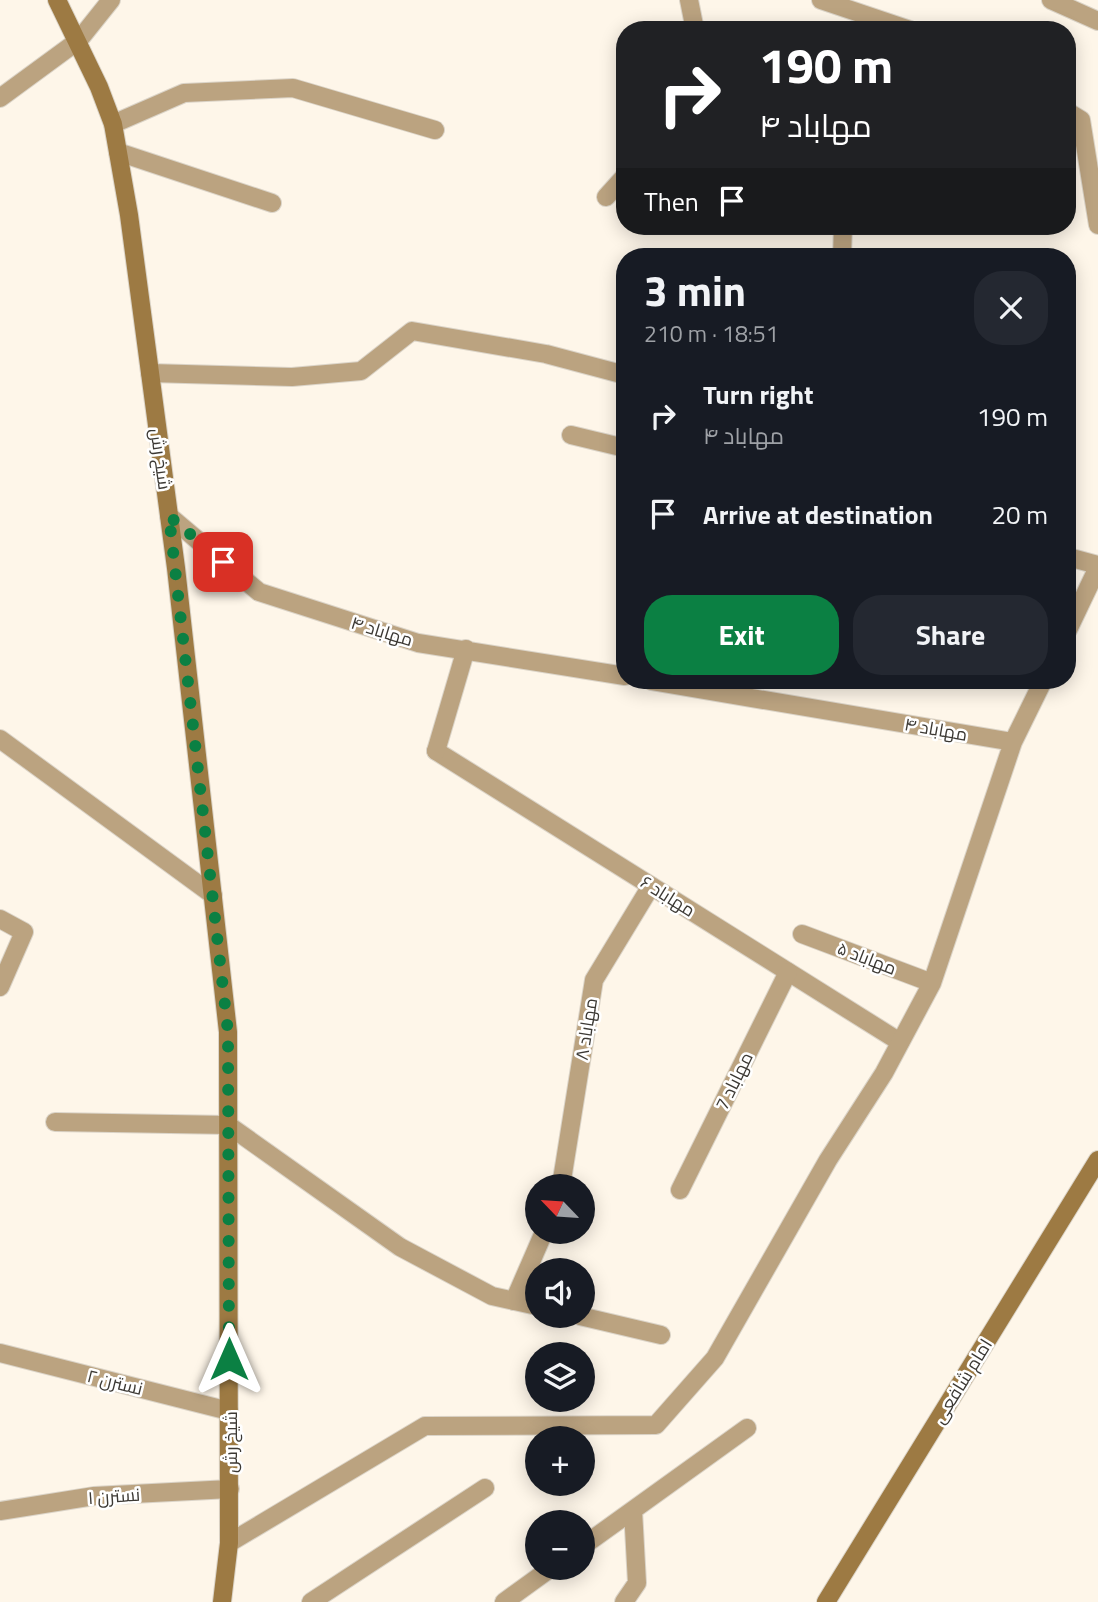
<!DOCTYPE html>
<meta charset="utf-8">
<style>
:root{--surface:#171b24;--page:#242831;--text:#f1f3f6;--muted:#9ea1a6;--accent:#0b8043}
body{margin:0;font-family:"Titillium Web",Cairo,sans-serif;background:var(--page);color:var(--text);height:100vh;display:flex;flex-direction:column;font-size:26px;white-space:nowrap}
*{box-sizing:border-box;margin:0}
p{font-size:23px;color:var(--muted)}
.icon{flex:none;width:38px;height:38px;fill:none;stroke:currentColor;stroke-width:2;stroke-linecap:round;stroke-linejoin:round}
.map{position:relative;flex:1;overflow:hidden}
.drawer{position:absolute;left:616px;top:248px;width:460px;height:441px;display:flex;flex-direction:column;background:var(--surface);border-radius:28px;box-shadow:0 4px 18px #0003}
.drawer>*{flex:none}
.top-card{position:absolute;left:616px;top:21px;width:460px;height:214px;border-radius:28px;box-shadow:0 4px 18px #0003;background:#202124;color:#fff;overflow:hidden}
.needle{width:46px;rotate:295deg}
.tools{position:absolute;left:525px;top:1174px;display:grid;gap:14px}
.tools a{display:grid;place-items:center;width:70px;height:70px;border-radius:50%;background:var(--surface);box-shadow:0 4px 18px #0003;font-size:35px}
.pin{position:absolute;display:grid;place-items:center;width:60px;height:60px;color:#fff;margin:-30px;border-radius:14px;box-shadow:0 4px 10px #0006}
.me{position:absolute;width:77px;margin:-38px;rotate:0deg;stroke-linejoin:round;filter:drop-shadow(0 0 5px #0008)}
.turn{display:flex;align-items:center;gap:24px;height:147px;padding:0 28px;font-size:32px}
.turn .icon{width:91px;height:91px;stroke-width:2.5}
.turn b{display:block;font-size:49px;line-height:60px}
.then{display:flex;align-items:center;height:66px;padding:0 28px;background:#0003;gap:14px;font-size:26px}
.round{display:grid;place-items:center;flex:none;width:74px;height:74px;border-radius:28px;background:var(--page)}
.headline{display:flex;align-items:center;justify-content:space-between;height:119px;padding:0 28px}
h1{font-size:42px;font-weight:700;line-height:52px}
.cta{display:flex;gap:14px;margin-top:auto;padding:14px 28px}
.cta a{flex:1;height:80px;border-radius:28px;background:var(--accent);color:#fff;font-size:28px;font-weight:700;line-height:80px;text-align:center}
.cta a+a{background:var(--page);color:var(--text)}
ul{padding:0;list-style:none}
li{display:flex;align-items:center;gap:21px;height:98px;padding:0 28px}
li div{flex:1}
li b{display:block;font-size:26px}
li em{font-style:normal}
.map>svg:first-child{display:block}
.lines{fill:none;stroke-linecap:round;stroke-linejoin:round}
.lane-casing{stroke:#dbd4c8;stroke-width:20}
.street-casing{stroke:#dbd4c8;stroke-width:20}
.secondary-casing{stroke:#dbd4c8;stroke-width:20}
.lane{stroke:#bba380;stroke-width:18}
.street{stroke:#bba380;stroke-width:18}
.secondary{stroke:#9d7a43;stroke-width:18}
.route{stroke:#0b8043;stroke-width:12;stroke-dasharray:0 21.6}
.labels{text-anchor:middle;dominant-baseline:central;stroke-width:5;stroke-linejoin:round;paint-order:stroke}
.street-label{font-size:18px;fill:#3c3934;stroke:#fff}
</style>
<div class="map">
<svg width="1098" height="1602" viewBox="0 0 1098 1602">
<rect width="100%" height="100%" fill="#fef6e9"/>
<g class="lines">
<!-- lane casing -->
<g class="lane-casing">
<path id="lane" d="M689,0l6,30
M113,124l71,-31 109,-5 142,42
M118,152l154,51
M606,197l19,-21
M842,257l1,-31
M150,373l142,4 69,-6 51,-40 134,23 79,21
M436,751l464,291
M0,919l24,13 -24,55
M55,1122l173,3 172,122 92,49 45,10
M580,1316l81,19
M0,1353l229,58
M583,1546l164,-118
M311,1602l174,-114
M504,1602l47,-34
M624,1602l13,-19 -4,-73"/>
</g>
<!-- street casing -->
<g class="street-casing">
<path id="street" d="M821,0l89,30
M1051,0l47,21
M0,98l79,-58 32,-40
M1068,112l13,8 17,105
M571,435l54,13
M169,516l90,76 159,51 207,33
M1068,557l30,8
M1068,630l30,-63
M651,681l362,61
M0,739l213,156
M436,751l30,-102
M802,934l130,49
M561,1186l33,-206 57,-94
M680,1190l108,-218
M514,1301l30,-69
M0,1511l94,-15 136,-7
M229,1543l196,-117 231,-1 59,-67 113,-198 56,-87 48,-90 81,-241 30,-61"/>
</g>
<!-- secondary casing -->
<g class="secondary-casing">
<path id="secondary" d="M57,0l42,87 14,37 16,91 47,353 52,464 1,511 -7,59
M826,1602l272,-442"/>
</g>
<!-- lane -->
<use href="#lane" class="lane"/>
<!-- street -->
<use href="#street" class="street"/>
<!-- secondary -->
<use href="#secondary" class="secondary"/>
</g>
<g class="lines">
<!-- route -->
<path class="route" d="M223,562l-54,-46 59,516 1,327"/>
</g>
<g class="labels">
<!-- street labels -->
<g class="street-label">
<text transform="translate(161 459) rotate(82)">شیخ رش</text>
<text transform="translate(382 631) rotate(17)">مهاباد ۴</text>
<text transform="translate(936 729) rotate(10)">مهاباد ۴</text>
<text transform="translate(668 896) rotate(32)">مهاباد ۶</text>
<text transform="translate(867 958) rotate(21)">مهاباد ۵</text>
<text transform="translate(586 1029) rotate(-81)">مهاباد ۸</text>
<text transform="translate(734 1081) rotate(-64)">مهاباد 7</text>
<text transform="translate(962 1381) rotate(-58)">امام شافعی</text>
<text transform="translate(115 1382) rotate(14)">نسترن ۲</text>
<text transform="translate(230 1442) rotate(-90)">شیخ رش</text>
<text transform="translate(114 1496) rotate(-4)">نسترن ۱</text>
</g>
</g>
</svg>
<div class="tools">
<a><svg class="needle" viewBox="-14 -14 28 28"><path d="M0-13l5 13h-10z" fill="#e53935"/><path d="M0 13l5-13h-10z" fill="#9ea1a6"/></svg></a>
<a><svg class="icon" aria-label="sound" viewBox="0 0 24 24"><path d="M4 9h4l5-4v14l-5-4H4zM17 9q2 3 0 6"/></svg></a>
<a><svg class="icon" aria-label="layers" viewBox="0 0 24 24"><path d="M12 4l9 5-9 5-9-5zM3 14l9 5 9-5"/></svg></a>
<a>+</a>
<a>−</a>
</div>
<div class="pin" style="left:223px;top:562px;background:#d93025"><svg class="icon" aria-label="arrive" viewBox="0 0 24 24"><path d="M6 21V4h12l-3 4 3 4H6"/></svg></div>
<svg class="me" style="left:229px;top:1359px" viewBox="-20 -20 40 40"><path d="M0-17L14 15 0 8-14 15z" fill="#0b8043" stroke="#fff" stroke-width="4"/></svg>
<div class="top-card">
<div class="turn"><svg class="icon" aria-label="right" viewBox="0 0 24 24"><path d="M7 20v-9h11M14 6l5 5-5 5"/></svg><div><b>190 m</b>مهاباد ۴</div></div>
<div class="then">Then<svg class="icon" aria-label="arrive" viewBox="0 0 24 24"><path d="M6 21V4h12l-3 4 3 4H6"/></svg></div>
</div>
<section class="drawer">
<div class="headline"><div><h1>3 min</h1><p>210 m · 18:51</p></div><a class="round"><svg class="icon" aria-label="close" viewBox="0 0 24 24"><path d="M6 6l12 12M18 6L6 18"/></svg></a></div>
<ul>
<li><svg class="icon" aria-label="right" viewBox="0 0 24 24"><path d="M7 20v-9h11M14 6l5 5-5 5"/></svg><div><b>Turn right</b><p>مهاباد ۴</p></div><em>190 m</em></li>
<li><svg class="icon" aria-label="arrive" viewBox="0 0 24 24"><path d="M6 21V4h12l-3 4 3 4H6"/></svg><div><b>Arrive at destination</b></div><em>20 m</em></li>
</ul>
<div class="cta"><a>Exit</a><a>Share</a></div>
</section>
</div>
